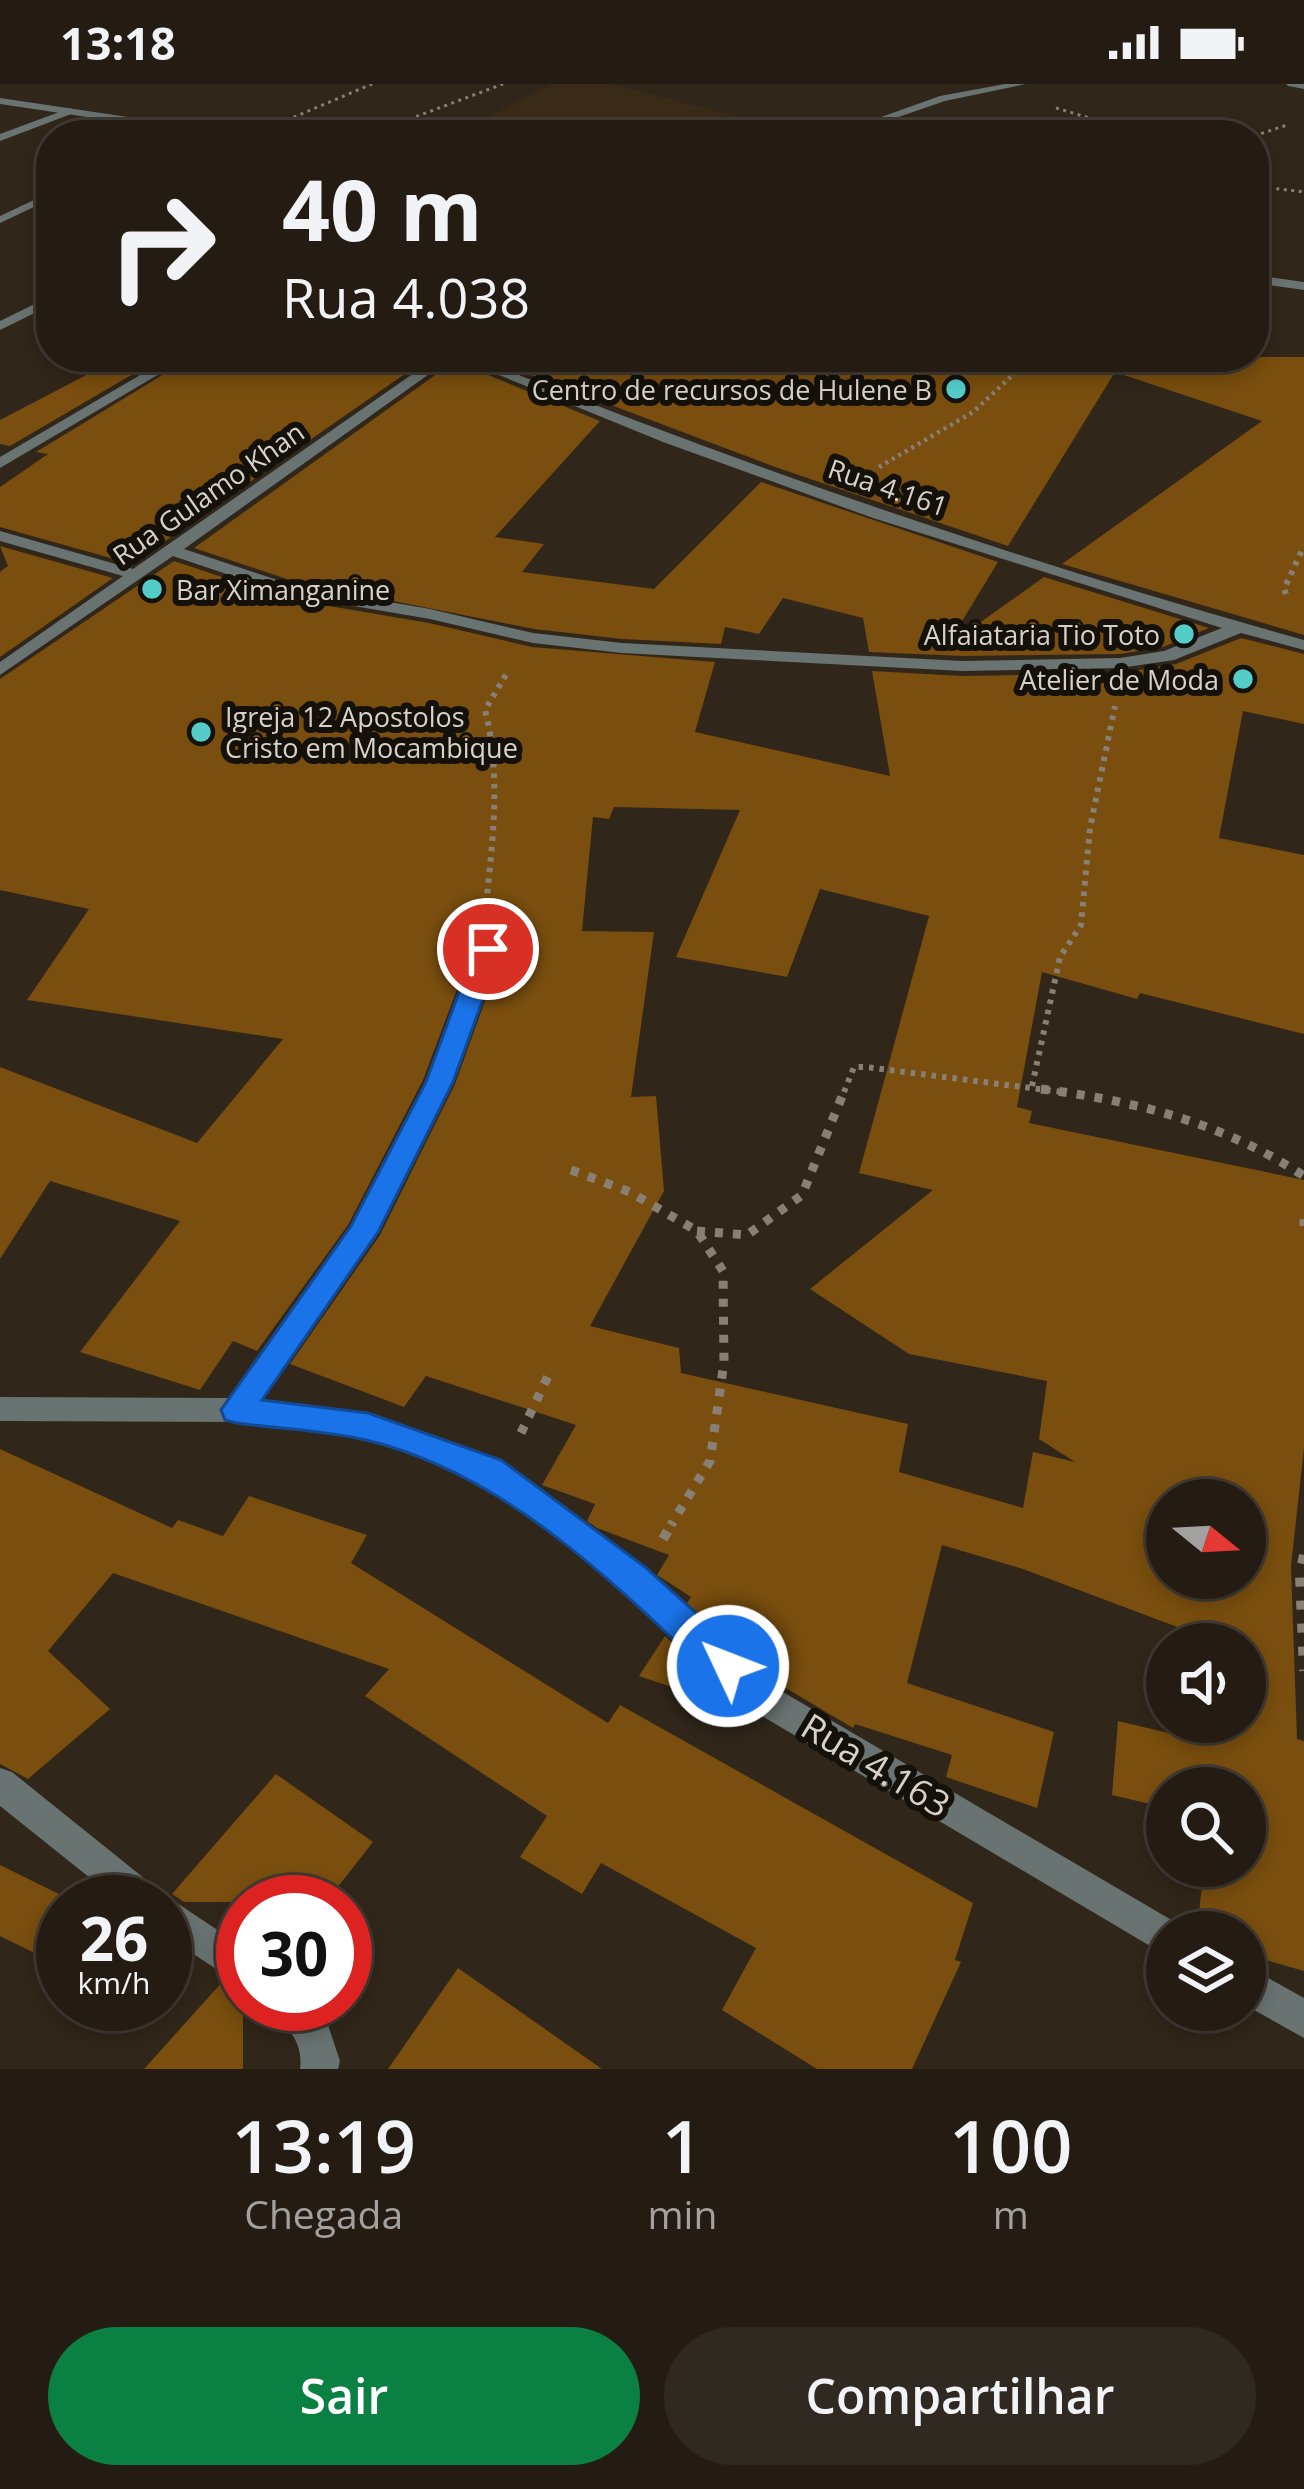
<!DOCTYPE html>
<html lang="pt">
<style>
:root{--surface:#241c13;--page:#302921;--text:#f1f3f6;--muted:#a3a1a0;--line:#413a33;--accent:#0b8043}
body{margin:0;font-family:"Open Sans",sans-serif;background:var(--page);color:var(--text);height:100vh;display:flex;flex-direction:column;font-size:45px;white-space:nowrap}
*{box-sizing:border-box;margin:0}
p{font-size:39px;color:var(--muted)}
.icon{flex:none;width:66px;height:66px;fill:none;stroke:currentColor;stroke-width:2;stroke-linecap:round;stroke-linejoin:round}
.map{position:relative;height:1985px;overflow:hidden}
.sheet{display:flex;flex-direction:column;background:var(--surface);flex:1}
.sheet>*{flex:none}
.hud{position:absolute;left:36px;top:36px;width:1233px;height:252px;border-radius:48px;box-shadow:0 6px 18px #0003,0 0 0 3px var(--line);background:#241c13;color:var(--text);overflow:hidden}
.needle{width:78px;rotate:108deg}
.buttons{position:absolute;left:1146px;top:1395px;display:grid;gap:24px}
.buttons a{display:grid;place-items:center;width:120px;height:120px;border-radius:50%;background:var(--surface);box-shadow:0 6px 18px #0003,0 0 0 3px var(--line);font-size:60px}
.speed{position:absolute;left:36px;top:1791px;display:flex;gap:24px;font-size:60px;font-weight:700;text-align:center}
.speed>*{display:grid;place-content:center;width:156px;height:156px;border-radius:50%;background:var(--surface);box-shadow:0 6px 18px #0003,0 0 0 3px var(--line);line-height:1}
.speed small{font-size:30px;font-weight:400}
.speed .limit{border:18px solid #d22;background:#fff;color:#111}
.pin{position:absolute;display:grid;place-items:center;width:102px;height:102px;color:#fff;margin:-51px;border:6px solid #fff;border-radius:50%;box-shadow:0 3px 12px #0007}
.me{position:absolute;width:132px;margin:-66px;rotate:313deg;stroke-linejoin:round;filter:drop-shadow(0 0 9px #0008)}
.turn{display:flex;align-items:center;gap:42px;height:252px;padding:0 48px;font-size:54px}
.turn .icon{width:156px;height:156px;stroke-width:2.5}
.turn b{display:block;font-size:84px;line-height:102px}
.eta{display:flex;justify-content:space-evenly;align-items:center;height:204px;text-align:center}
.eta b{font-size:72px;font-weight:600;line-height:84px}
.cta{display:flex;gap:24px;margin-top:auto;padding:24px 48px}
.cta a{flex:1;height:138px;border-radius:72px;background:var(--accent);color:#fff;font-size:48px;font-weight:600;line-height:138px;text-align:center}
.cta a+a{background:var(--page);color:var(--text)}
.status{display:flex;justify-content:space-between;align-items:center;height:84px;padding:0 60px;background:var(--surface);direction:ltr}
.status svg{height:33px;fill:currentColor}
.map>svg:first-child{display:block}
.built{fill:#3a2b19}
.building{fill:#794e0e;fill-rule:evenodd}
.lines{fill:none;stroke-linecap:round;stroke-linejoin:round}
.path-far4{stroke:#898075;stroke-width:3;stroke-dasharray:3 4.5;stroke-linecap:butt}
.path-far3{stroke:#898075;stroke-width:4.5;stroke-dasharray:3 4.5;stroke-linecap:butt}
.path-far2{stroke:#898075;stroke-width:6;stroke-dasharray:4.5 6;stroke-linecap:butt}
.path-far1{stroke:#898075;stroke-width:9;stroke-dasharray:8 10;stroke-linecap:butt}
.path{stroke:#898075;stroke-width:10;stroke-dasharray:9 14;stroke-linecap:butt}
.minor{fill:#697372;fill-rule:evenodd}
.tertiary{fill:#697372;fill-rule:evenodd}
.route{fill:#1a73e8;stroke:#114b97;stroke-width:3}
.poi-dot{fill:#54cdc8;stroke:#14100a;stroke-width:4.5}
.labels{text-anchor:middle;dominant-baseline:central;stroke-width:12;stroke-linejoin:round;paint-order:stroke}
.far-poi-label{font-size:27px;fill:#d8d1c8;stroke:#14100a;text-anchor:end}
.far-street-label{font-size:27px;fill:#d8d1c8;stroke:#14100a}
.near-street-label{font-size:36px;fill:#d8d1c8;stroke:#14100a}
</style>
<div class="status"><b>13:18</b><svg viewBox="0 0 49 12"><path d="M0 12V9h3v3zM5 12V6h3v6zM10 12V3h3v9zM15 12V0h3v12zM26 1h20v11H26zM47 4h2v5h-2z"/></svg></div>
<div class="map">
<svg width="1304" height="1985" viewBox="0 0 1304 1985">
<rect width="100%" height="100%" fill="#302619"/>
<!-- built -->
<path class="built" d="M554,0h56l200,51h-358z"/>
<!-- building -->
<path class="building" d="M121,273h41l-152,89 -10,-2v-24z
M192,273h183l44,7 -287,200 -132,-37v-40l48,-33 -12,-2z
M526,273h318l117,12 2,-12h341v278l-242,-71 200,-143 -147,-49 -107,174 -230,-78 -265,-100z
M445,284l43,7 112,46 -105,116 49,7 -22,28 132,17 107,-107 237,80 -51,84 97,-69 165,51 -46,19 -43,7 -157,2 -94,-4 -6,-34 -80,-20 -24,36 -34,-7 -4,17 -99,-5 -88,-10 -241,-48 -99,-33z
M0,462l113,32 -113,79v-85l8,-6z
M174,477l114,38 141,24 103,24 183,15 -20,70 195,44 -18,-105 91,5 157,-3 56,-9 65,-26 63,16v70l-61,-13 -24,127 85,17v179l-164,-41 -3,6 -95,-27 -25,135 15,4 -3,12 275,57v268l-13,118 6,173 7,2v230l-59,-17v-22h-48l7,-66h41v-78h-78v20l-55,-13 6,-74 59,14 1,-13h67v-78h-65v-16l-157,-59 -81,-24 -35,138 147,49 -17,76 -91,-31 6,-22 -97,-31 -2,4 -79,-47 -87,-78 4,-6 -34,-22 12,-20 -72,-27 -10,-7 8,-17 -53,-19 34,-60 -150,-49 -22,31 -114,-43 90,-129 75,-151 48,-133 -13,-13 -17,9 -50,133 -75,145 -91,126 -24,-10 -33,49 -120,-38 100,-131 -130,-40 -50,78v-192l197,76 86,-104 -256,-39 62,-91 -89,-19v-211zM614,723l126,3 -64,147 111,20 33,-88 109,27 -70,257 74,17 -123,99 99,65 138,27 -8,58 36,23 -42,-10 -10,56 -124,-36 9,-48 -227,-51 -2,-25 -89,-22 74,-135 -8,-95 -25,1 23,-165 -72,-1 11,-114 16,2zM1167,1416h78v78h-78z
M0,1365l172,79 6,-8 45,16 26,-40 118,39 -16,28 257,160 12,-18 353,198 -18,57 6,2 -49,107h-95l-95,-59 34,-62 -155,-85 -19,31 -62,-37 27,-41 -182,-120 24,-27 -276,-96 -65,78 62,58 -82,70 -28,-15z
M665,1552l79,74v1l-105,-35z
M276,1690l97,68 -47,60h-142l-12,-8z
M0,1781l63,31v71l-63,-31z
M458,1884l144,101h-214z
M224,1896l19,11v78h-99z"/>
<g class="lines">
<!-- path-far4 -->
<path class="path-far4" d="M1056,24l37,11 126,16
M266,45l106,-45
M367,51l136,-51
M1254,52l33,-11
M1254,102l50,6"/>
<!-- path-far3 -->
<path class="path-far3" d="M879,383l94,-55 59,-55"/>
<!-- path-far2 -->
<path class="path-far2" d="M1286,510l-2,-5 20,-43
M485,830c7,-67 17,-138 0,-204l22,-37
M1032,1002l28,-129 21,-32 9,-97 25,-122
M844,1008l10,-25h12l196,25"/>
<!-- path-far1 -->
<path class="path-far1" d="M1041,1005c95,12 182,34 263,87
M571,1086l59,22 67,39 26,40 1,91 -14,99 -39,64
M1304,1135v7
M697,1147l50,4 55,-40 43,-106
M521,1349l28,-59"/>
<!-- path -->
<path class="path" d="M663,1455l10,-17
M1304,1471l-4,20 4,96"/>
<!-- minor -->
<path class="minor" d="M1005,0h21l-81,17 -99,34h-15l109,-39z
M1286,0h18v5l-16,-3z
M70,24l4,5 -74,28v-7z
M51,108v7l-51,24v-7z
M51,212v9l-51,25v-9z
M171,273h17l-188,111v-11z
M437,273h16l-269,192 108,36 138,24 103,24 89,10 341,18 157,-3 44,-7 58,-23 -349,-110 -210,-76 -208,-85h19c272,110 548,205 830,283v10l-63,-17 -67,27 -54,8 -157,3 -341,-18 -89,-10 -103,-24 -141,-24 -116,-39 -173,119v-13l123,-86 -123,-35v-10l133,38z
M488,858l11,7 -48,133 -75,150 -117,169 109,13 131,47 144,107 128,117 409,240 3,7h-16v24l-420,-249 -126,-119 -142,-109 -112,-41 -130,-16 -237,-1v-24l229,1 123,-171 75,-145 50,-133z
M0,1684l12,4 153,123 78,52v40l-78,-52v-33h-45l-120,-96z
M1245,1881l59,33v40l-59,-33z
M273,1920h48l19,57 -2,8h-38c4,-31 -17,-41 -27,-65z"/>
<!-- tertiary -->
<path class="tertiary" d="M0,14l229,34 5,3h-26l-208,-31z
M1254,191l50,7v8l-50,-7z"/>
</g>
<!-- route -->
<path class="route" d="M488,857l13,8 -48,133 -75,150 -116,168 106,13 133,47 144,107 96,87 5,12 -5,12 -13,5 -14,-5c-100,-95 -209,-205 -348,-238 -41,-10 -87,-11 -129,-17l-12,-3 -4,-10 130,-184 75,-144 49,-133z"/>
<!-- markers -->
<g class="poi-dot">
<circle cx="956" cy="305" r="12"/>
<circle cx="152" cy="505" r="12"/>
<circle cx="1184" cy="550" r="12"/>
<circle cx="1243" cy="595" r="12"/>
<circle cx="201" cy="648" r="12"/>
</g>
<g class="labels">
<!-- far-poi labels -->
<g class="far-poi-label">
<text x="932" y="305">Centro de recursos de Hulene B</text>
<text x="176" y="505" text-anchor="start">Bar Ximanganine</text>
<text x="1160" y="550">Alfaiataria Tio Toto</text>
<text x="1219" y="595">Atelier de Moda</text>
<text x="225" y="632" text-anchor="start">Igreja 12 Apostolos<tspan x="225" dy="31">Cristo em Mocambique</tspan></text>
</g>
<!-- far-street labels -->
<g class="far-street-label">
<text transform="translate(888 403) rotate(19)">Rua 4.161</text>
<text transform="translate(208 409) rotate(-35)">Rua Gulamo Khan</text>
</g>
<!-- near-street labels -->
<g class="near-street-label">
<text transform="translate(876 1681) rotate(31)">Rua 4.163</text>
</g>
</g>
</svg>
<div class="buttons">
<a><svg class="needle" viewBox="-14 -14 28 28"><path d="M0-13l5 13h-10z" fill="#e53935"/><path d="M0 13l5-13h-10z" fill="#a3a1a0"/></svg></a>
<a><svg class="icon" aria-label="sound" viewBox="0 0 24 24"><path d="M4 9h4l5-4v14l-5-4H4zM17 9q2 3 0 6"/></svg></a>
<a><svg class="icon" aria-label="search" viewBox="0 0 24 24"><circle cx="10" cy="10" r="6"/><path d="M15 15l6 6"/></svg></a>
<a><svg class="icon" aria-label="layers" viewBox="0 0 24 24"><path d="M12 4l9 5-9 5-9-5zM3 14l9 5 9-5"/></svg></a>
</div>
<div class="speed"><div>26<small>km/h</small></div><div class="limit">30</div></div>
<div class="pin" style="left:488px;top:865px;background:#d93025"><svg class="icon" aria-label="arrive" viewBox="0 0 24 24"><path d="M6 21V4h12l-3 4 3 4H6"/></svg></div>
<svg class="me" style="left:728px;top:1582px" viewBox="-20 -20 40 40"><circle r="17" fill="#1a73e8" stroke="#fff" stroke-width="3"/><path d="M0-11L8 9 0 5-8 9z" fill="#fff"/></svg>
<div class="hud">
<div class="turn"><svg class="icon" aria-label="right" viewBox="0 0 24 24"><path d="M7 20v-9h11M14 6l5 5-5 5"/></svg><div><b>40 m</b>Rua 4.038</div></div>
</div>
</div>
<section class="sheet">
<div class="eta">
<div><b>13:19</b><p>Chegada</p></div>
<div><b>1</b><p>min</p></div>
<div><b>100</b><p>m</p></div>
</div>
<div class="cta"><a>Sair</a><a>Compartilhar</a></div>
</section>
